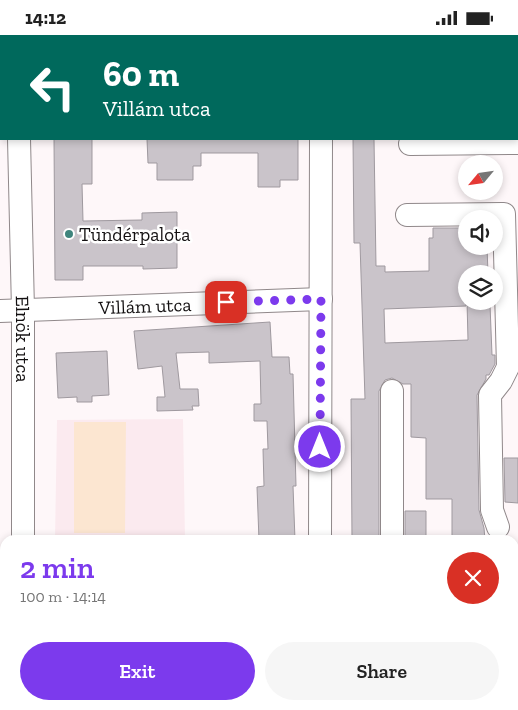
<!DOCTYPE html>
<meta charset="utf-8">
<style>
:root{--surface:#fff;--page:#f6f6f6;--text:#222;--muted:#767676;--accent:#7c3aed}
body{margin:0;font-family:"Zilla Slab",serif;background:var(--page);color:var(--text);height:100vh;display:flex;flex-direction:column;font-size:19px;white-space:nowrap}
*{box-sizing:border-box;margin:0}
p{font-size:16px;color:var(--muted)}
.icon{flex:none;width:28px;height:28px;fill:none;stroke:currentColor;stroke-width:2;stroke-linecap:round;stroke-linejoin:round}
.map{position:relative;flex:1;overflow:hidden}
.side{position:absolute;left:0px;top:500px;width:519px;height:175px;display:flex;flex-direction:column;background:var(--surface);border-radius:15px 15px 0 0;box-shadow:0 2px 8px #0003}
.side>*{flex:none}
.hud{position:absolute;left:0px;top:0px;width:519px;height:105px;box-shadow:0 2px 8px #0003;background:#00695c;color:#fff;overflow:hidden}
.needle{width:32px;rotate:241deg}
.fabs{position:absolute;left:458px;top:120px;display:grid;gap:10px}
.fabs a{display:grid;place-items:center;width:45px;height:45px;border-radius:50%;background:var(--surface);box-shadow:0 2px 8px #0003;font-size:25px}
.pin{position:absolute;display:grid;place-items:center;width:42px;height:42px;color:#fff;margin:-21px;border-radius:10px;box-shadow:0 2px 8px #0006}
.me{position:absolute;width:55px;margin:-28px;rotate:0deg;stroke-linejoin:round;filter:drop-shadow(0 0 4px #0008)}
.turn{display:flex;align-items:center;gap:18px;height:105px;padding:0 20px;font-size:22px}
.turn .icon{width:65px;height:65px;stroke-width:2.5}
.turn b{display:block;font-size:35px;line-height:42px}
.round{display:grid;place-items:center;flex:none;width:52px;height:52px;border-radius:26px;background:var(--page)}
.head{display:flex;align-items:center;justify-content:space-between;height:85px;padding:0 20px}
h1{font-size:30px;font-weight:600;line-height:38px;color:var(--accent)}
.action{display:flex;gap:10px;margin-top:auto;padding:10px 20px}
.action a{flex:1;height:58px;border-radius:30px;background:var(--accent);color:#fff;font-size:20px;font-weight:600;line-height:58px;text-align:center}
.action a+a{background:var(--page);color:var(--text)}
.status{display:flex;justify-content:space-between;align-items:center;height:35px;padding:0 25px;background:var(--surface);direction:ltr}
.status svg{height:14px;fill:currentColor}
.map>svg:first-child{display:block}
.built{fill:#fbeaef}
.green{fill:#fce6d1}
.building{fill:#cac4ca;stroke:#9f999f}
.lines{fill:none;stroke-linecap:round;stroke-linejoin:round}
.minor-casing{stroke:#90888a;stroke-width:24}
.major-casing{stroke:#996156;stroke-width:29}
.path{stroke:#b1acad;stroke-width:3;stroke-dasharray:2.5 4;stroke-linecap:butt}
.minor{stroke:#fff;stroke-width:22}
.major{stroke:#edbab0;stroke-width:28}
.route{stroke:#7c3aed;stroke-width:9;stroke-dasharray:0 16.2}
.poi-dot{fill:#3f857d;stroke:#fff;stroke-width:2}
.labels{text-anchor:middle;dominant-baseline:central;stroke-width:5;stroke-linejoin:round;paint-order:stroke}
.poi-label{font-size:19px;fill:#131011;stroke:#fff;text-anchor:start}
.street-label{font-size:19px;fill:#131011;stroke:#fff}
</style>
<div class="status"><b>14:12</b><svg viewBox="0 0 49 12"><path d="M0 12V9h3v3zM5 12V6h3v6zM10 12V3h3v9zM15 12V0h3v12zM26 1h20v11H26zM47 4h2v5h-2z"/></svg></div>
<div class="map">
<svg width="518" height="675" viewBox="0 0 518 675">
<rect width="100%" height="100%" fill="#fef7f9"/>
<!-- built -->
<path class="built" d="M183,384l2,121h-130l2,-120z
M57,670h130v5h-130z"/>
<!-- green -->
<path class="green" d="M74,387h52l-1,111h-51z
M107,670h42v5h-42z"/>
<!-- building -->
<path class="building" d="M54,104h38v45h-10l1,37 59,-1v-7l35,-1v56l-34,1v-3h-60v14h-28z
M147,104h151v41h-18v7h-22v-34h-57v13h-8v14h-36v-17h-9z
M353,104h21l2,127h9v6l44,-1v-33h4v-10h33v18h21l1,28h-22v32l-82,3 1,34 83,-3 -1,-39h14v5l9,-1 2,50h3v9l-6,11h-3v4l-9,16 2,115 5,18 1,12h-33v-41h-26v-61l-15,-1v-53h-8l-11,-6 -7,2 -6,11v149h-27l-1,-141h14l-5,-156h-6z
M270,287l2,35h17l1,17h3l3,112h-3l2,54h-36l-2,-53 7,-1 -1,-37h5l-1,-28h-13v-17h7l-1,-43 -51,2v-11l-33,1 4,36h18l1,17h-7l1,4 -36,1v-14h8l-3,-31 -24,3 -4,-38z
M107,316l2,44 -17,1v6h-15v-5l-19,1 -2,-45z
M504,423h14v45l-13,-1z
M405,476h21v29h-21z"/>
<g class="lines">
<!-- minor casing -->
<g class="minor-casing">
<g id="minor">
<path d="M17,0v1"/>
<path id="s1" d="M19,104l4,171v230"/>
<path d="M410,109l108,-1"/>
<path d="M407,180l97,-1 4,153 -7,14 -11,14 2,115 6,17"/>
<path id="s2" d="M0,276l321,-12"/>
<path d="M320,505l1,-401"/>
<path d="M392,505v-149"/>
<path d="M24,670v5"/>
<path d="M502,670v5"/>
<path d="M320,675v-5"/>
</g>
</g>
<!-- major casing -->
<g class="major-casing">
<path id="major" d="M263,1l255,-1
M0,2h1"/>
</g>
<!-- path -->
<path class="path" d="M58,0v1
M0,30h1"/>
<!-- minor -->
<use href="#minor" class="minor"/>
<!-- major -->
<use href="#major" class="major"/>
</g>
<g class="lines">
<!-- route -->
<path class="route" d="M226,267l95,-3 -1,148"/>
</g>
<!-- markers -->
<circle class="poi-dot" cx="69" cy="199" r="5"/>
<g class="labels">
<!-- poi labels -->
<g class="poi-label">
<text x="79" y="199">Tündérpalota</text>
</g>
<!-- street labels -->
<g class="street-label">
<text stroke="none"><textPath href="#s2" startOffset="145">Villám utca</textPath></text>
<text stroke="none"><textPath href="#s1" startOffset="200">Elnök utca</textPath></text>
</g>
</g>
</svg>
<div class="fabs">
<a><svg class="needle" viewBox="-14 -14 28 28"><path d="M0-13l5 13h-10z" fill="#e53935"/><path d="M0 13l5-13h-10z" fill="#767676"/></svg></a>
<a><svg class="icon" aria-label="sound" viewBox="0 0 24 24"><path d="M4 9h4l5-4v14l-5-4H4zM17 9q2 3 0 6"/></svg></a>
<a><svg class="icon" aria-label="layers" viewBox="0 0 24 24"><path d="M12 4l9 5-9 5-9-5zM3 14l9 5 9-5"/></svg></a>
</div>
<div class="pin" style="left:226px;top:267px;background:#d93025"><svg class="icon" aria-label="arrive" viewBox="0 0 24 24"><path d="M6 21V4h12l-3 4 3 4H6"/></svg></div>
<svg class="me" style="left:320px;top:412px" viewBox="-20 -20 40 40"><circle r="17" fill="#7c3aed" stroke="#fff" stroke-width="3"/><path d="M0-11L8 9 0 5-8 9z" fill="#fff"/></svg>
<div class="hud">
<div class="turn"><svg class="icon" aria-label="left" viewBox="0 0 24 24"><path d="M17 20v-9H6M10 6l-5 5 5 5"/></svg><div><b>60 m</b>Villám utca</div></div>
</div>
<section class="side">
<div class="head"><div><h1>2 min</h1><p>100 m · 14:14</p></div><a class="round" style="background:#d93025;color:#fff"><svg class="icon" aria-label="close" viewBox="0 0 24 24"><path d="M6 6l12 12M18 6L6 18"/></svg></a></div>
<div class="action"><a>Exit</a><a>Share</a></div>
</section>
</div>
